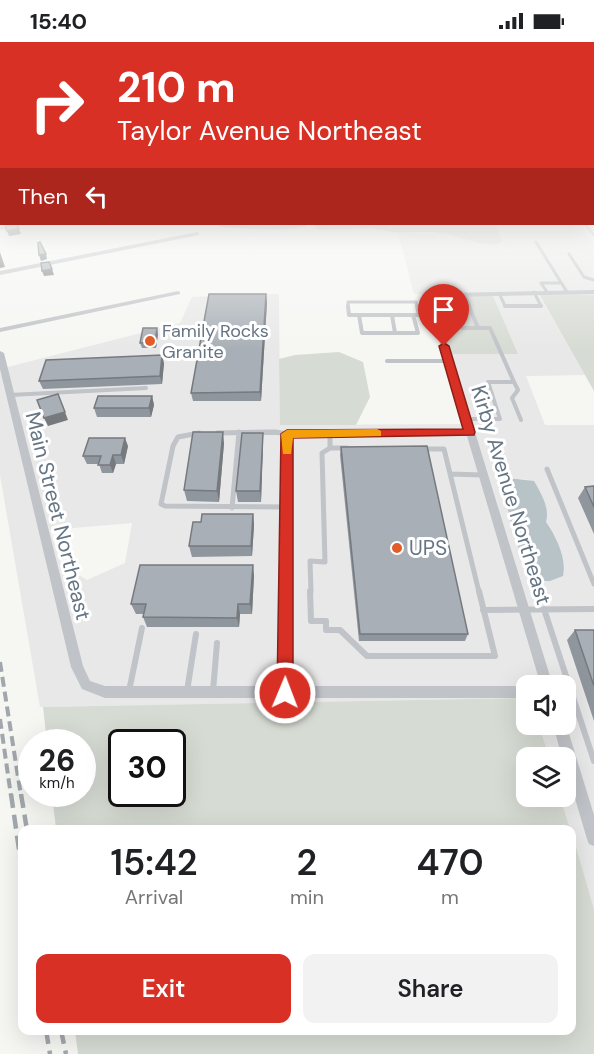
<!DOCTYPE html>
<style>
:root{--surface:#fff;--page:#f2f2f2;--text:#202124;--muted:#757577;--accent:#d93025}
body{margin:0;font-family:"DM Sans",sans-serif;background:var(--page);color:var(--text);height:100vh;display:flex;flex-direction:column;font-size:22px;white-space:nowrap}
*{box-sizing:border-box;margin:0}
p{font-size:20px;color:var(--muted)}
.icon{flex:none;width:33px;height:33px;fill:none;stroke:currentColor;stroke-width:2;stroke-linecap:round;stroke-linejoin:round}
.map{position:relative;flex:1;overflow:hidden}
.details{position:absolute;left:18px;top:783px;width:558px;height:210px;display:flex;flex-direction:column;background:var(--surface);border-radius:12px;box-shadow:0 6px 24px #0002}
.details>*{flex:none}
.hud{position:absolute;left:0px;top:0px;width:594px;height:183px;box-shadow:0 6px 24px #0002;background:#d93025;color:#fff;overflow:hidden}
.tools{position:absolute;left:516px;top:633px;display:grid;gap:12px}
.tools a{display:grid;place-items:center;width:60px;height:60px;border-radius:12px;background:var(--surface);box-shadow:0 6px 24px #0002;font-size:30px}
.speed{position:absolute;left:18px;top:687px;display:flex;gap:12px;font-size:30px;font-weight:700;text-align:center}
.speed>*{display:grid;place-content:center;width:78px;height:78px;border-radius:50%;background:var(--surface);box-shadow:0 6px 24px #0002;line-height:1}
.speed small{font-size:15px;font-weight:400}
.speed .limit{border:3px solid #111;border-radius:9px;background:#fff;color:#111}
.pin{position:absolute;display:grid;place-items:center;width:51px;height:51px;color:#fff;margin:-62px -26px;border-radius:50% 50% 50% 0;rotate:-45deg;box-shadow:0 0 6px #0007}
.pin .icon{rotate:45deg}
.me{position:absolute;width:66px;margin:-33px;rotate:1deg;stroke-linejoin:round;filter:drop-shadow(0 0 4px #0008)}
.turn{display:flex;align-items:center;gap:21px;height:126px;padding:0 18px;font-size:27px}
.turn .icon{width:78px;height:78px;stroke-width:2.5}
.turn b{display:block;font-size:42px;line-height:51px}
.then{display:flex;align-items:center;height:57px;padding:0 18px;background:#0003;gap:12px;font-size:22px}
.eta{display:flex;justify-content:space-evenly;align-items:center;height:102px;text-align:center}
.eta b{font-size:36px;font-weight:600;line-height:42px}
.action{display:flex;gap:12px;margin-top:auto;padding:12px 18px}
.action a{flex:1;height:69px;border-radius:12px;background:var(--accent);color:#fff;font-size:24px;font-weight:600;line-height:69px;text-align:center}
.action a+a{background:var(--page);color:var(--text)}
.status{display:flex;justify-content:space-between;align-items:center;height:42px;padding:0 30px;background:var(--surface);direction:ltr}
.status svg{height:16px;fill:currentColor}
.map>svg:first-child{display:block}
.built{fill:#e7e8e7;fill-rule:evenodd}
.green{fill:#d6dbd3;fill-rule:evenodd}
.water{fill:#b8c3c8}
.lines{fill:none;stroke-linecap:round;stroke-linejoin:round}
.service-far3{stroke:#c0c3c7;stroke-width:3}
.service-far2{stroke:#c0c3c7;stroke-width:4}
.service-far1{stroke:#c0c3c7;stroke-width:5}
.service{stroke:#c0c3c7;stroke-width:6}
.minor{fill:#c0c3c7;fill-rule:evenodd}
.rail-far1{stroke:#a1a7ad;stroke-width:4;stroke-dasharray:10 5;stroke-linecap:butt}
.rail{stroke:#a1a7ad;stroke-width:4.5;stroke-dasharray:14 7;stroke-linecap:butt}
.wall{fill:#90969d}
.shaded-wall{fill:#767a7f}
.building{fill:#a8afb6;stroke:#767a7f;stroke-width:1.5}
.route{fill:#d93025;stroke:#8d1f18;stroke-width:1.5}
.slow{fill:#f59e0b}
.poi-dot{fill:#e15c29;stroke:#fff;stroke-width:2}
.labels{text-anchor:middle;dominant-baseline:central;stroke-width:6;stroke-linejoin:round;paint-order:stroke}
.far-poi-label{font-size:18px;fill:#667584;stroke:#fff;text-anchor:start}
.street-label{font-size:21px;fill:#667584;stroke:#fff}
.poi-label{font-size:21px;fill:#667584;stroke:#fff;text-anchor:start}
</style>
<div class="status"><b>15:40</b><svg viewBox="0 0 49 12"><path d="M0 12V9h3v3zM5 12V6h3v6zM10 12V3h3v9zM15 12V0h3v12zM26 1h20v11H26zM47 4h2v5h-2z"/></svg></div>
<div class="map">
<svg width="594" height="1012" viewBox="0 0 594 1012">
<rect width="100%" height="100%" fill="#f6f7f3"/>
<!-- built -->
<path class="built" d="M593,169l1,84h-55l46,80 -59,1 19,49h49v484l-34,-112 6,-1v-38l-17,-1 -10,-32 27,-1v-38h-40v12l-486,9 -40,-232v-106l180,-46 12,-26 87,-3 1,131 193,-1 -28,-70h73l-27,-60h-77l-16,-62 51,2 28,9 25,-2 -7,-17h97zM508,436l21,2 18,37 -1,5 11,18 7,33 -36,-4 -9,-20 -17,-62v-6zM132,481l-7,40 -38,17 -26,-16 -11,-34z"/>
<!-- green -->
<path class="green" d="M315,182h180l7,17 -4,3 -21,-1 -28,-9 -17,-2h-39l-24,-4 -50,2 -4,-2z
M427,252h65l26,60h-73z
M539,252l55,1v96z
M339,310l24,10 7,35 -14,28h-76l-1,-66 16,-4z
M526,656v26l13,1 10,32 -23,1v38l34,1 10,32h-514l-4,-35h30v-52h-35l-4,-35zM122,700h50v52h-50z
M572,792l22,75v145h-516l-3,-23 497,-1z"/>
<!-- water -->
<path class="water" d="M219,182h87v2c-18,6 -64,2 -85,1z
M508,436l26,3c7,12 16,27 12,41 10,14 21,37 17,54l-13,5h-10c-23,-14 -30,-69 -38,-94v-6z"/>
<g class="lines">
<!-- service-far3 -->
<path class="service-far3" d="M585,182l9,11
M536,200l31,50
M569,212l15,23 10,3
M547,250l-6,-9h20
M499,251l6,13h36l-7,-14
M465,252l5,13
M348,265v-5h68l1,5"/>
<!-- service-far2 -->
<path class="service-far2" d="M348,264l1,9h70
M417,264l2,9
M469,264l9,22
M505,264h36
M359,273l3,18h56l-5,-18
M392,273l3,18
M419,273h15
M462,286h28l24,54
M387,319h61
M10,353l136,-7
M466,377h34l-12,-37h26l4,8 -6,8 9,22
M238,391h41"/>
<!-- service-far1 -->
<path class="service-far1" d="M199,391l-21,4 -5,9 -12,58 4,2 121,1
M217,391l58,-1 12,2
M330,406h17
M423,407h21l35,143
M547,427l47,115
M450,432l33,1
M232,466l7,-76
M311,550l-1,-31 15,1 -3,-109 8,-5v-14"/>
<!-- service -->
<path class="service" d="M310,549l1,30h15v9h14l27,26h128l-16,-65
M544,567l50,152
M483,568l111,-1
M129,649l13,-63
M187,649l9,-57
M213,649l4,-48"/>
<!-- minor -->
<path class="minor" d="M592,166h2v4h-2z
M17,182h10l-27,6v-4z
M197,190l2,1v2l-199,40v-4z
M594,248v4l-149,3 -7,2 -3,3 118,384h-12l-74,-250 -176,1v249h235v12h-421l-23,-9 -11,-22 -71,-298v-18l4,2 79,313 7,15 15,5h174l5,-254 181,-2 -37,-128c5,-6 9,-7 17,-9z
M178,249l2,1v2l-180,38v-4z
M553,682h13l28,91v31l-5,-2 -2,-5 -21,-71v-10h-4z"/>
<!-- rail-far1 -->
<path class="rail-far1" d="M0,620l21,134
M0,677l11,77"/>
<!-- rail -->
<path class="rail" d="M11,752l11,76
M21,752l6,36
M46,988l4,24
M61,988l5,24"/>
</g>
<!-- wall -->
<path class="wall" d="M267,260l-6,99h-68l-2,-8z
M158,292l-2,14h-14l-2,-5z
M164,321l-2,21 -119,5 -4,-8z
M152,354l2,9 -3,12h-54l-3,-9z
M263,391v11l-2,58h-23l-2,-11z
M224,401l-5,59 -32,-1 -3,-11z
M128,404l-4,18h-8l-3,9h-11l-3,-9h-12l-4,-8z
M341,405l127,187 -3,7h-106l-19,-186z
M594,443v49l-16,-36 7,-11h8z
M253,472l1,11 -2,31 -60,1 -3,-11z
M254,533l-2,39h-12l-1,13h-92l-4,-10 1,-3h-8l-5,-10z
M575,588h19v91l-27,-81z"/>
<!-- shaded-wall -->
<path class="shaded-wall" d="M19,187l2,5 -12,2 -2,-5z
M0,210l5,15 -5,1z
M46,212l1,5 -6,2 -2,-6z
M52,227l2,6 -10,1 -2,-5z
M266,252l1,8 -6,99 -1,-9z
M157,286l1,6 -2,14 -1,-6z
M162,313l2,8 -2,21 -2,-8z
M152,354l2,9 -3,12 -2,-9z
M65,370l3,8 -20,6 -4,-8z
M223,390l1,11 -5,59 -2,-11z
M263,391v11l-2,58 -1,-11z
M125,396l3,8 -4,18 -3,-9z
M113,413l3,9 -3,9 -3,-8z
M253,472l1,11 -2,31 -1,-10z
M253,523l1,10 -2,39 -2,-10z
M238,562l2,10 -1,13 -2,-9z"/>
<!-- building -->
<path class="building" d="M15,182h2l2,5 -12,2 -2,-5z
M40,200l6,12 -7,1 -1,-12z
M49,220l3,7 -10,2 -1,-8z
M209,252h57l-6,98 -69,1z
M143,286h14l-2,14 -15,1z
M162,313l-2,21 -121,5 7,-21z
M58,352l7,18 -21,6 -7,-18z
M98,354h54l-3,12h-55z
M193,390h30l-6,59 -33,-1z
M242,391h21l-3,58h-24z
M89,396h36l-4,17h-8l-3,10h-12l3,-9h-18z
M427,404l41,188h-108l-19,-187z
M594,444v21l-9,-20z
M202,472h51l-2,32h-62l4,-24h8z
M140,523h113l-3,39h-12l-1,14 -94,-1 3,-13h-15z
M575,588h19v56z"/>
<!-- sky -->
<linearGradient id="sky" x2="0" y2="1"><stop stop-color="#95badb"/><stop offset="0.54" stop-color="#fbfbfa"/><stop offset="1" stop-color="#fbfbfa" stop-opacity="0"/></linearGradient>
<rect width="594" height="308" fill="url(#sky)"/>
<!-- route -->
<path class="route" d="M444,301l5,3 26,86 -1,3 -181,3v255l-2,5 -6,3 -6,-3 -2,-5 4,-259 6,-4 176,-1 -24,-83z"/>
<!-- slow -->
<path class="slow" d="M377,387l4,2v5l-88,2 -2,16h-8l-2,-20 6,-4z"/>
<!-- markers -->
<g class="poi-dot">
<circle cx="150" cy="299" r="6"/>
<circle cx="397" cy="506" r="6"/>
</g>
<g class="labels">
<!-- far-poi labels -->
<g class="far-poi-label">
<text x="162" y="289">Family Rocks<tspan x="162" dy="21">Granite</tspan></text>
</g>
<!-- street labels -->
<g class="street-label">
<text transform="translate(511 453) rotate(73)">Kirby Avenue Northeast</text>
<text transform="translate(58 474) rotate(76)">Main Street Northeast</text>
</g>
<!-- poi labels -->
<g class="poi-label">
<text x="409" y="506">UPS</text>
</g>
</g>
</svg>
<div class="tools">
<a><svg class="icon" aria-label="sound" viewBox="0 0 24 24"><path d="M4 9h4l5-4v14l-5-4H4zM17 9q2 3 0 6"/></svg></a>
<a><svg class="icon" aria-label="layers" viewBox="0 0 24 24"><path d="M12 4l9 5-9 5-9-5zM3 14l9 5 9-5"/></svg></a>
</div>
<div class="speed"><div>26<small>km/h</small></div><div class="limit">30</div></div>
<div class="pin" style="left:444px;top:304px;background:#d93025"><svg class="icon" aria-label="arrive" viewBox="0 0 24 24"><path d="M6 21V4h12l-3 4 3 4H6"/></svg></div>
<svg class="me" style="left:285px;top:651px" viewBox="-20 -20 40 40"><circle r="17" fill="#d93025" stroke="#fff" stroke-width="3"/><path d="M0-11L8 9 0 5-8 9z" fill="#fff"/></svg>
<div class="hud">
<div class="turn"><svg class="icon" aria-label="right" viewBox="0 0 24 24"><path d="M7 20v-9h11M14 6l5 5-5 5"/></svg><div><b>210 m</b>Taylor Avenue Northeast</div></div>
<div class="then">Then<svg class="icon" aria-label="left" viewBox="0 0 24 24"><path d="M17 20v-9H6M10 6l-5 5 5 5"/></svg></div>
</div>
<section class="details">
<div class="eta">
<div><b>15:42</b><p>Arrival</p></div>
<div><b>2</b><p>min</p></div>
<div><b>470</b><p>m</p></div>
</div>
<div class="action"><a>Exit</a><a>Share</a></div>
</section>
</div>
